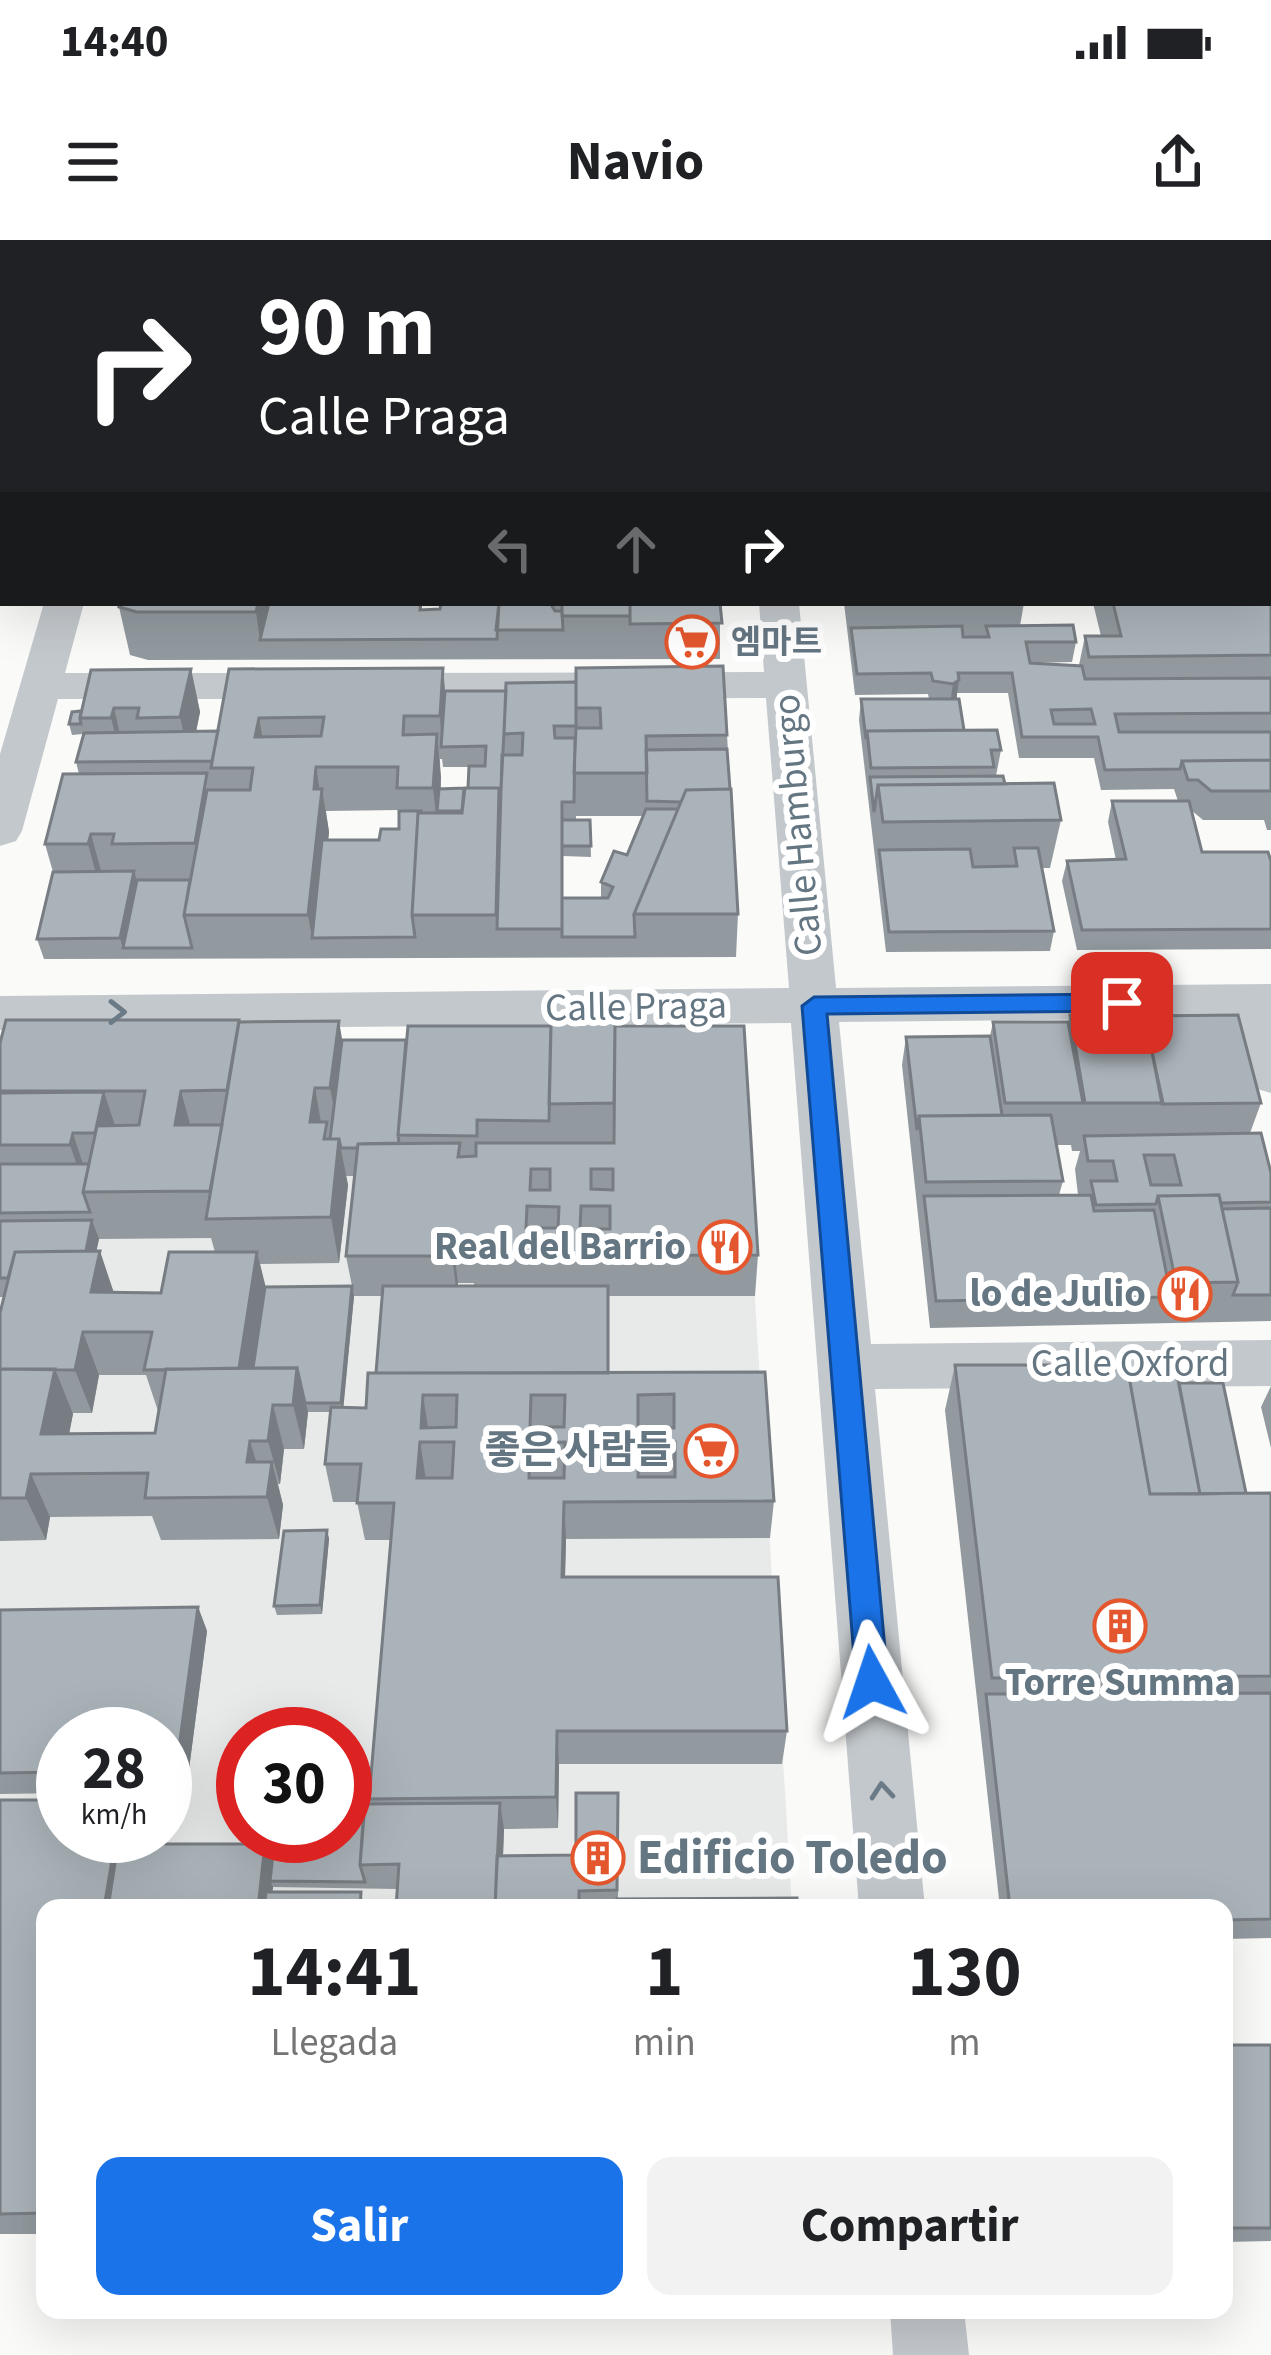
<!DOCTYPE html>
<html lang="es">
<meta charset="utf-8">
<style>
:root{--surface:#fff;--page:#f2f2f2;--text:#202124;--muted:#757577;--accent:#1a73e8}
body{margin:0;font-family:"Source Sans 3","Noto Sans KR",sans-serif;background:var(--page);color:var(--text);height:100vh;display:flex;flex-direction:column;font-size:45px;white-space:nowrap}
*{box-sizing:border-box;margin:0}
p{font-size:39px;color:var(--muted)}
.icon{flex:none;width:66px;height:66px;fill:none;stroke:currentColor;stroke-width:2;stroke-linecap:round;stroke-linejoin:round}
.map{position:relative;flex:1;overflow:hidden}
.details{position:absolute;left:36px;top:1659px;width:1197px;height:420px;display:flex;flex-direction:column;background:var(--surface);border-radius:24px;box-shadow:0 12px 48px #0002}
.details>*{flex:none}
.hud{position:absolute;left:0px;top:0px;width:1272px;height:366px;box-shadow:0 12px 48px #0002;background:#202124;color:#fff;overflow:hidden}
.speed{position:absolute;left:36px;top:1467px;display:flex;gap:24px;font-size:60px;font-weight:700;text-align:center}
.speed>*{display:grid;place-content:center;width:156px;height:156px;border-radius:50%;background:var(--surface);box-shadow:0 12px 48px #0002;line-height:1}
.speed small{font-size:30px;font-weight:400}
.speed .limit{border:18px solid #d22;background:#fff;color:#111}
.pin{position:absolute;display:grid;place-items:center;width:102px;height:102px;color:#fff;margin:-51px;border-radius:24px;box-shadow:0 6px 18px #0006}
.me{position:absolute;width:132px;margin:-66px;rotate:355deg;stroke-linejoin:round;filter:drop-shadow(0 0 9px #0008)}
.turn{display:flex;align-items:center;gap:42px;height:252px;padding:0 60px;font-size:54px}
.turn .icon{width:156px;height:156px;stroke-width:2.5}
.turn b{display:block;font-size:84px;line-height:102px}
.lanes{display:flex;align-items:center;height:114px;padding:0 60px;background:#0003;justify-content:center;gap:60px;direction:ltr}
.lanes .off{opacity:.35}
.eta{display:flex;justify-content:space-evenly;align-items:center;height:204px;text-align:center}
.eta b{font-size:72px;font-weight:700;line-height:84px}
.button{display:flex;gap:24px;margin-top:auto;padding:24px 60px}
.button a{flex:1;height:138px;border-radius:24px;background:var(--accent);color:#fff;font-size:48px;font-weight:700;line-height:138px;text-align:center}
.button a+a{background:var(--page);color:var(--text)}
.status{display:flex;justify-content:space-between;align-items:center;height:84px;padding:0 60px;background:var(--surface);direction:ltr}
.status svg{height:33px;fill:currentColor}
header{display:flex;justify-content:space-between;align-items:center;height:156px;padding:0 60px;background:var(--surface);font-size:54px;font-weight:700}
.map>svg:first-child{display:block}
.built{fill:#e8e9e9;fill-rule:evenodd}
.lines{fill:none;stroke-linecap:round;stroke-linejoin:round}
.secondary-casing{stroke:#b3babf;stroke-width:3}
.primary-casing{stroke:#b5babe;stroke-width:3}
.minor{fill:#c3c8cc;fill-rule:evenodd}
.secondary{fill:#fff;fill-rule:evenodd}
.primary{fill:#fff;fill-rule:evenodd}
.wall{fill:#929a9f;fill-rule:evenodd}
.shaded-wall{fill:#777d82}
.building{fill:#aab3b9;stroke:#777d82;stroke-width:3;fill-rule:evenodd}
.oneway{stroke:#6a7a87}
.route{fill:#1a73e8;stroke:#114b97;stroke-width:3}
.labels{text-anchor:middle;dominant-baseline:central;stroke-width:12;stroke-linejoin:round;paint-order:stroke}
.far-poi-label{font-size:33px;font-weight:bold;fill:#657683;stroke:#fff;text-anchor:start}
.street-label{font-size:39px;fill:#657683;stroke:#fff}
.poi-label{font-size:39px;font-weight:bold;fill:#657683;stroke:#fff;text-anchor:end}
.near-poi-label{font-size:48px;font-weight:bold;fill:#657683;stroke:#fff;text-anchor:start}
</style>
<div class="status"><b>14:40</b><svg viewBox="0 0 49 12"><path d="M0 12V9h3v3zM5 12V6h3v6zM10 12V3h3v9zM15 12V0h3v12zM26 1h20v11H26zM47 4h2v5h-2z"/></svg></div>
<header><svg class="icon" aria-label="menu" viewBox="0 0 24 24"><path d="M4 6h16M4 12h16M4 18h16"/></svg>Navio<svg class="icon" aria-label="share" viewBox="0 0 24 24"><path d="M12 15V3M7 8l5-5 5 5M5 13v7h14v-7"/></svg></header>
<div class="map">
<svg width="1271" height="2115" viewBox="0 0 1271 2115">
<rect width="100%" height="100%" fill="#fafaf8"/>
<!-- built -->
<path class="built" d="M741,828l51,840h-747v326h-45v-1076zM63,1494h102v102h-102zM243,1494h102v102h-102z"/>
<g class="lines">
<!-- secondary casing -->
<g class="secondary-casing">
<path id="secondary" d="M3,26v26l-3,1v-26z"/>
</g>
<!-- primary casing -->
<g class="primary-casing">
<path id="primary" d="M0,0h31l-28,3v11z
M0,93h3v26h-3z
M1269,120h2v26h-2z"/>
</g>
<!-- minor -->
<path class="minor" d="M139,0h32v3h-32z
M732,0h32v3h-32z
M1174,0h32l1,3h-32z
M1269,210h2v28h-2z
M44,363h40l-19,70h231l15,4 6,9 -6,9 -15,4h-238l-36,132 -6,10 -16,5v-92z
M759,363h40l37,385 435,-4v109l-17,-5 -21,-70 -394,4 32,322 400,-4v46l-396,3 50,519h-66l-68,-885 -791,7v-34l789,-8 -23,-290 -393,1 -15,-4 -6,-9 6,-9 15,-4 391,-1z
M890,2070h74l5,45h-76z"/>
<!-- secondary -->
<use href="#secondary" class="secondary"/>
<!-- primary -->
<use href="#primary" class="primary"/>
</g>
<!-- wall -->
<path class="wall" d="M215,0h484v3h-494l10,-1z
M803,0h370v3h-369z
M0,133h3v143h-3z
M1271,286v304h-4l-3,-10h-61l-12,-10 11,42 69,9v88l-194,1 -15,-69 5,-20 49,-1 -8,-38 4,-21h66l-4,-12 -73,1 -7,-32h-75l-11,-65h-51v6l7,31 37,20 -5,26 9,8 56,36 -11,48h-8l12,63 -4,20 -164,1 -27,-232 2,-21h68l-1,-5 -73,1 -11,-92h180l-4,23 56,16 -4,20 -42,1 49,2 6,-29h16l-8,-33h176z
M441,363h279v56l-572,1 -18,-5 -11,-48 321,2z
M191,429l9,43 -4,20 22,-1 11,-62 216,22h61v-8l221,52 11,179 -2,43 -692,2 -7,-20 16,-67 -8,-28 34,-70 -3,-12 7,-28 -11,1 -3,-11 12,-13zM440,519h2l1,8h26l-1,21 -27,1zM399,570v19l-20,11h-51l1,-8 -3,-21zM576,576h68l-17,39 -26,27v16h-38v-42l28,1 -1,-37h-14z
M1070,775l191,88 -11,30 21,40v148l-341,7 -28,-263 4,-28 84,-1 3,-14h75zM1056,905h15l1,6h8l-5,18 3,26h-19l4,-14z
M239,782l103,18h64l209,-14 143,229 -3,41h-147v77l157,-1 9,129 -4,37 -204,1 -1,38 222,154 -5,33h-223l-1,64 -54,1 -1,27 73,-1 42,-62v106l179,9h-401l1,-19 -124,-2 -1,5 93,14 -320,2v326h-45v-434l63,36h74l-1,8h129l7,18 91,-40 8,-18 -2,-5 22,-259h-26l-8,-38h-24l-8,-38 5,-52h-22l-4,37h-20l-4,35h-2l5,21 -4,34 -118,1 -9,-24 -102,1 -4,23 -46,1v-228l4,-16h-4v-254zM346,936h9l-9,80 6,30 -87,1 -5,-23 79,-1 9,-78zM211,998l4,14 -54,41h-47l-18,-42 3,-12zM458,1043h16v3h-16zM354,1056h28l-6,77 -10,35 -23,-1zM99,1135h47l12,36 -3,22 -86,1 4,-21h19z
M955,1125l173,6 51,12 67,110h25v445l-47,1v-31h-224l-55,-498z
M1271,1146v62l-10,-41z
M327,1290l2,9 -7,75 -45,1 -3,-9z
M198,1367l9,24 -21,161h-21v-58h-102v59l-63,1v-184z
M1224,1805h47v196l-47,1z"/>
<!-- shaded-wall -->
<path class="shaded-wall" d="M3,200v64l-3,-11v-45z
M258,363h16l-14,37 -4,-28z
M443,428l4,44 -5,35 -2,-31z
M191,429l9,43 -10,49 -10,-44z
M959,440l-3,21 -6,3 3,-20z
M114,468l10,44 -2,9 -11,-43z
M259,478l8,43 -12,-24z
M437,494l4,44 -2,33h-2l1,20 -5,-43z
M316,527l5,31 1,-9 7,43 -11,106h-6l-4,-23z
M91,594l13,48 -3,10 -13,-48z
M134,631l6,20 -17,57 -3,-10z
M339,781l8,47 -8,66 -9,-46z
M315,848l8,46 -13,-12z
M181,851l13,48 -19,-14z
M104,852l15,46 -23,-5z
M73,893l15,47 -2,11 -16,-46z
M339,899l9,46 -9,78 -8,-46z
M92,980l7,19 -12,58 -7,-19z
M453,1003l5,40 -1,13 -5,-40z
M100,1011l15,45 -24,-4z
M257,1012l11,44 -16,107 -13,-34z
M352,1046l2,10 -11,116 -2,-9z
M83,1092l16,43 -7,38 -17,-43z
M297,1128l11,44 -4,37 -11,-44z
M55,1129l18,45 -12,60 -20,-40z
M423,1155l6,39 -8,-6z
M273,1165l11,44 -4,35 -12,-43z
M250,1201l13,44 -16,-23z
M420,1202l6,38 -9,-2z
M272,1222l11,43 -4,34 -12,-42z
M31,1234l19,43 -4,23 -20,-42z
M564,1262l2,37 -2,74 -2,-36z
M327,1290l2,9 -7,75 -2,-9z
M198,1367l9,24 -21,161 -10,-22z
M557,1491l2,33 -1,64 -2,-31z
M500,1563l4,26 -3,79h-4z
M116,1596h21l-11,72h-22z
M265,1604l10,25 -5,12 3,6 -2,21h-13z"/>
<!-- building -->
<path class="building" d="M215,0h168l-1,3 -167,-1z
M383,0h100v2h59l-1,1h-159z
M569,0h130v3h-130z
M933,0h28l9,3h-37z
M1030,0h19l1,3h-29z
M0,133h3v67l-3,8z
M1269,280l2,6v26h-2z
M1269,312h2v103l-182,2 -4,-21h36l-8,-33h156z
M120,363h138l-2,9h-119l-18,-5z
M269,363h152l-1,7 20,-1 1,-6h58l-2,36 -237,1z
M499,363h51l5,8h7l1,19h-67z
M562,363h68v13h-68z
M630,363h90l2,20 -92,1z
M1073,385l3,17h-50l4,21 52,3 3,13 186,-1v35l-156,1 4,18h152v28l-89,1 -2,8 -75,1 -7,-33h-76l-10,-64h-54l1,7 -6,4 -20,-3 -2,-8 -74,1 -6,-46 111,-2 1,11h26l-3,-11zM1091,469l4,15h-41l-3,-14z
M723,426l4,69 -81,1 1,37h-73l2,-45h25l-1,-20h-24v-40z
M443,428l-3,48h-36l-1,19 34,-1 -4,54h-36l1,-21h-82l-2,22h8l-14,126h-124l23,-125h43l3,-22h-42l18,-99zM324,477l-3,19 -66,1 4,-19z
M191,429l-11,48 -43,1 2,-10h-25l-3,10h-31l11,-48z
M576,442v44h-22l1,12h20l-1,64h-12v127h-65l5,-174h20l1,-22 -19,1 2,-51z
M445,451h61l-6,119 -1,-22h-31l1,-22h16l1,-20 -45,1z
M861,459h98l5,31 -97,1 -1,8z
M81,471l-1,7 1,6h-12l3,-12z
M997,490l4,20h-10l3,17 -123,1 -4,-37z
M218,491l-6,30 -136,1 8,-29z
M727,509l3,40 -44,1 -5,12 -34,-1 -1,-51z
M1271,520v31h-60l-13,-11h-10l-6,-19z
M207,533l-12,70 -83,1 2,-10h-23l-3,10h-43l18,-70z
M1003,536l2,8 -127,1 -4,27 -4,-35z
M1054,543l7,37 -178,2 -5,-37z
M464,548l-2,23h-25l2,-22z
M465,548h34l-3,127h-84l6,-102h44z
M731,549l7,125h-104l52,-124z
M1112,561h77l13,51h66l3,9v68l-189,1 -15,-69 59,-2z
M646,569h32l-44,105 1,23h-73v-39h46l5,-11 -12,-5 13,-31 13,4z
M399,571h22v2h-3l-6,102 3,22 -103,1 10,-98h57l2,-11h18z
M562,580h28l1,26h-29z
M1014,608h24l16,83 -165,1 -10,-82 91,-1 3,18 44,-1z
M134,631l-14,67 -83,1 16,-67z
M137,640h53l-6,35 8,33h-69z
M1144,774l19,89h-78l-15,-88z
M1238,775l23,88 -99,1 -17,-88z
M6,780h233l-12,70 -46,1 -6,34h47l-12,66 -127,1 14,-66 42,-1 6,-34h-145v-48z
M339,781l-9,67h-15l-5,34h17l-3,17h15l-8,78 -125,2 33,-197z
M551,781h64l-1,82 -65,1z
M993,782h75l15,81h-78z
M408,786h143l-2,95 -72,-1v16l-79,-1z
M615,786h129l14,229 -287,1v-14l-18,1 -1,13h-106l12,-112 102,-1 -2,14 18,-1v-13h138zM531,929h19v21h-20zM591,929h22v21l-22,-1zM527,966l32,1 -1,21h-32zM581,966h29v23h-30z
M990,796l12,79 -83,1 -2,14 -11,-93z
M342,800h64l-8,95 1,8 -41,1 -1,4h-16l-2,-9h-9z
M104,852l-9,41h-22l-3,12h-70v-52z
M1051,875l12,66 -137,1 -7,-66z
M1261,893l10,40v29l-50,1 -2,-8 -61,1 -2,8 -60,1 -5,-24h26l-4,-20h-25l-4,-25zM1144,915h30l7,30h-30z
M0,924h89l-6,28 7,20 -90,1z
M1091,955l3,16 60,-1 17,87 -235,4 -12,-105z
M1219,955l19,87 -62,1 -18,-87z
M1271,968v87h-38l5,-13 -16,-73z
M92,980l-6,31 -71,1 -7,26h-8v-57z
M100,1011l-9,41 70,1 8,-41h88l-18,116 -95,2 8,-38h-69l-8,38 -75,-1v-56l15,-61z
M352,1046l-11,117h-36l-8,-35h-44l12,-81z
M383,1046h225v87h-232z
M955,1125h172l23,129 121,-1v183l-279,2z
M297,1128l-4,37h-20l-5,36h-18l-3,21h25l-5,35 -122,1 3,-25 -117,1 -5,24h-26v-129h55l-14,65 114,-1 11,-64z
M1176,1130l24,124h-50l-22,-123z
M765,1132l9,129 -210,1 -2,75h216l9,154h-230l-1,66 -187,2 25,-296h-37l4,-39h-36l6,-57 35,1 2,-35zM674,1154v34l-36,-1v-32zM423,1155h34l-1,32 -35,1zM531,1155h34l-1,32h-34zM420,1202h34l-2,36h-35zM565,1202l-1,36h-35l1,-35zM675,1202v35h-37l1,-34z
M1179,1143h44l23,110 -46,1z
M327,1290l-7,75 -46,1 10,-75z
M198,1367l-22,163 -11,1v-37h-102v38l-63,1v-163z
M1271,1453v226l-47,1v-12h-214l-24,-214z
M576,1553h42l-1,97 -38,1v17h-84l2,-52 79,-1z
M0,1560h63v36h53l-12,72h-59v305l-45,1z
M500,1563l-5,104 -99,1 3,-44 -39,1 5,-61z
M345,1582h18l-3,43 5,17 -95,-1 5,-45h70z
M118,1604h147l-7,64h-150z
M266,1652h95l-1,16h-96z
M797,1658v10h-180v-9z
M1224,1805h47v183h-47z"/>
<!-- one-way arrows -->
<defs><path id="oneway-chevron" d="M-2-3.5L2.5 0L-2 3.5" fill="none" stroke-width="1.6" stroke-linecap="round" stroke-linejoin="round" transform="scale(3)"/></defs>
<g class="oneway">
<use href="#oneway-chevron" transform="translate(117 772)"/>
<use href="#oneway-chevron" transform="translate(882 1551) rotate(-95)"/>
</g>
<!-- route -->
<path class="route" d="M1122,754l12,9 -12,8 -295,3 61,668 -5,11 -11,4 -11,-4 -5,-11 -54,-676 12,-9z"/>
<!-- icons -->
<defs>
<g id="supermarket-ring" transform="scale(2.7)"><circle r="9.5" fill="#fff" stroke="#e4572e" stroke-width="1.5"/><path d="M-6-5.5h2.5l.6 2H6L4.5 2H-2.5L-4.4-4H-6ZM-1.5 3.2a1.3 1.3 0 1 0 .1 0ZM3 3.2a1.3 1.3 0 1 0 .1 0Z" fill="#e4572e"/></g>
<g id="restaurant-ring" transform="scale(2.7)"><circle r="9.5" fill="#fff" stroke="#e4572e" stroke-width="1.5"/><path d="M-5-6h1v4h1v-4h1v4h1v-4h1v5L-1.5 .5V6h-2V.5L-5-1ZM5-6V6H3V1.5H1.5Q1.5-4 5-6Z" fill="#e4572e"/></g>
<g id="building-ring" transform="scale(2.7)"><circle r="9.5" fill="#fff" stroke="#e4572e" stroke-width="1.5"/><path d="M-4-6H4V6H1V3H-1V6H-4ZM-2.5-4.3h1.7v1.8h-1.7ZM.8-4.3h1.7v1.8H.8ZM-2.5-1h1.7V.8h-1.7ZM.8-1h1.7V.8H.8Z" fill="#e4572e"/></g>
</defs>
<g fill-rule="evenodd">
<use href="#supermarket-ring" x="692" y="402"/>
<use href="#restaurant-ring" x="725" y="1007"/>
<use href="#restaurant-ring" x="1185" y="1054"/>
<use href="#supermarket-ring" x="711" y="1211"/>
<use href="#building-ring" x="1120" y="1386"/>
<use href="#building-ring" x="598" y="1618"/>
</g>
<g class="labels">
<!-- far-poi labels -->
<g class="far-poi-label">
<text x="731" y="402">엠마트</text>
</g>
<!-- street labels -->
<g class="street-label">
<text transform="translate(798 585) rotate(-95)">Calle Hamburgo</text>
<text transform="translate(636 767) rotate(-1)">Calle Praga</text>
<text x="1130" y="1124">Calle Oxford</text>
</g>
<!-- poi labels -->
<g class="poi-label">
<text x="686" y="1007">Real del Barrio</text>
<text x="1146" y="1054">lo de Julio</text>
<text x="672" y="1211">좋은 사람들</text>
<text x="1120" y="1443" text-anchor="middle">Torre Summa</text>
</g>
<!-- near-poi labels -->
<g class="near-poi-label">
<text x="637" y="1618">Edificio Toledo</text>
</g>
</g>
</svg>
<div class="speed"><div>28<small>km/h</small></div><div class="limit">30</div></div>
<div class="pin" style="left:1122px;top:763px;background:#d93025"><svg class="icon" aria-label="arrive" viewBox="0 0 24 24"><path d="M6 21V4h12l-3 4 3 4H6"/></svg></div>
<svg class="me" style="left:872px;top:1442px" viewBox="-20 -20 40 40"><path d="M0-17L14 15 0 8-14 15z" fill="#1a73e8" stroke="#fff" stroke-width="4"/></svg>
<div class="hud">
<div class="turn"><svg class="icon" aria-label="right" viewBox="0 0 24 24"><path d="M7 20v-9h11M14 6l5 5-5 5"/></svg><div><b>90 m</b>Calle Praga</div></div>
<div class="lanes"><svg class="icon off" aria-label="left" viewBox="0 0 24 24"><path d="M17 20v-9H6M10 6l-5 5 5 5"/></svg><svg class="icon off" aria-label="ahead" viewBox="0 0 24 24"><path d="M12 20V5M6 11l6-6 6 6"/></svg><svg class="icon" aria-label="right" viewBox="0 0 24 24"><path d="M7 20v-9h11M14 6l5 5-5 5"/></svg></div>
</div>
<section class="details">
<div class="eta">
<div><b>14:41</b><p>Llegada</p></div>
<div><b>1</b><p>min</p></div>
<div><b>130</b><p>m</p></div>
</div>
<div class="button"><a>Salir</a><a>Compartir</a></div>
</section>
</div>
